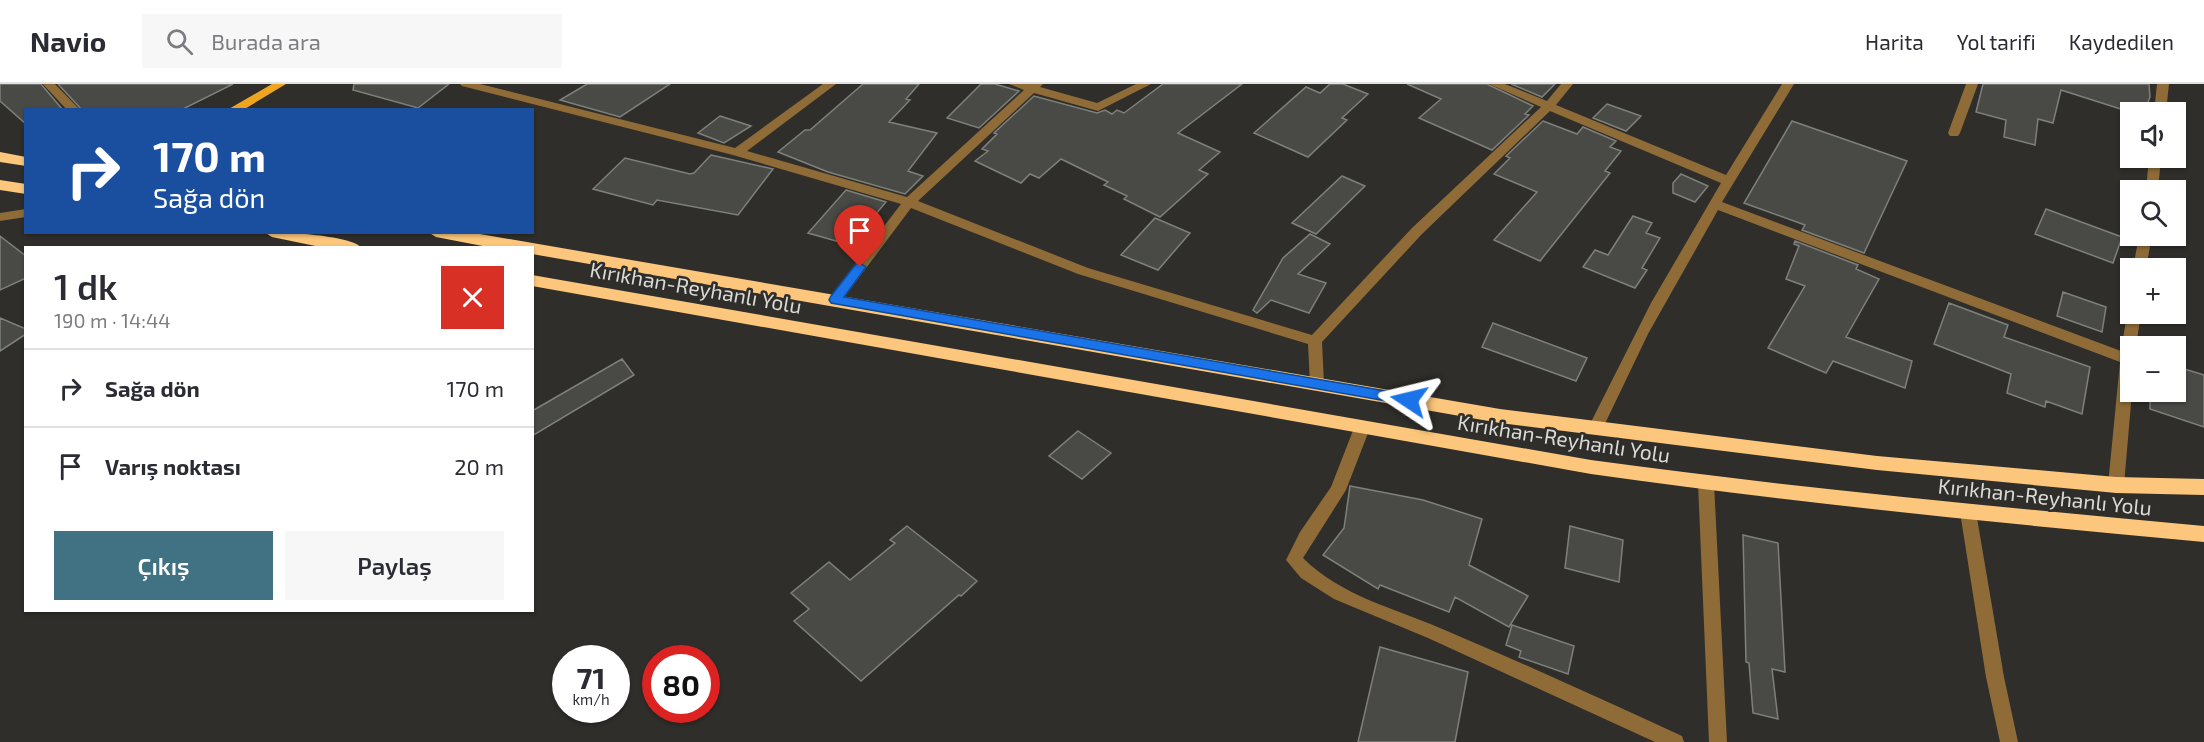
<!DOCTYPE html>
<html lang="tr">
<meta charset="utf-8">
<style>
:root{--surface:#fff;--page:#f7f7f7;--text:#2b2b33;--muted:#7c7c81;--line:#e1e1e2;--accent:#407283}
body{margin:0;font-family:"Exo 2",sans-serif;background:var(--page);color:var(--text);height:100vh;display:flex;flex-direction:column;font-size:22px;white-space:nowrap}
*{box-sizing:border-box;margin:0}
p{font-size:20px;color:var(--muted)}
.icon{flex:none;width:33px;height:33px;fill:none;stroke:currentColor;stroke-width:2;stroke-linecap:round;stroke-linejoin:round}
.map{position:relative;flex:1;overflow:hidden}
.panel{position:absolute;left:24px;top:162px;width:510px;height:366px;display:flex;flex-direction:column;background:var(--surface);border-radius:0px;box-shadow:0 2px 4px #0004}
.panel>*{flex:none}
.hud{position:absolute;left:24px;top:24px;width:510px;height:126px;border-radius:0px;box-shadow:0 2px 4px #0004;background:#1a4fa0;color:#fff;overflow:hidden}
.controls{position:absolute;left:2120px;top:18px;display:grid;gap:12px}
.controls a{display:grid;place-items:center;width:66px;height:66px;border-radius:0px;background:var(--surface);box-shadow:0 2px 4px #0004;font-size:30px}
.speed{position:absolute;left:552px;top:561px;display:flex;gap:12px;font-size:30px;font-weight:700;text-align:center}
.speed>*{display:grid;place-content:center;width:78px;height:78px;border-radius:50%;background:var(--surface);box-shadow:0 2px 4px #0004;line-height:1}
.speed small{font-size:15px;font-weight:400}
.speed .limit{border:9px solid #d22;background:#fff;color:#111}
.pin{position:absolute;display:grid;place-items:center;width:51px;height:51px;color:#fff;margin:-62px -26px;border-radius:50% 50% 50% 0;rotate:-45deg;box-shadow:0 0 6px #0007}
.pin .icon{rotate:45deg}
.me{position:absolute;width:66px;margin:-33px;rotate:280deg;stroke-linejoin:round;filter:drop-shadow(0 0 4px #0008)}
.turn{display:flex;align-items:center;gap:21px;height:126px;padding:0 30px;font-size:27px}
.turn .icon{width:78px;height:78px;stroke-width:2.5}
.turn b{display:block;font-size:42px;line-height:51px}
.round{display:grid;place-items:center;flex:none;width:63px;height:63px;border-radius:0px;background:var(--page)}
.summary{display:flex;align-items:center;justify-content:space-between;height:102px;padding:0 30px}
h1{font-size:36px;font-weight:600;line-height:45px}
.button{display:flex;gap:12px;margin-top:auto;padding:12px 30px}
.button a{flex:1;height:69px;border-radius:0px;background:var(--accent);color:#fff;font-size:24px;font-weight:600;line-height:69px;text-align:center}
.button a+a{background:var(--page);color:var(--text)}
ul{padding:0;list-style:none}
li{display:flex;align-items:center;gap:18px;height:78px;padding:0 30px;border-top:2px solid var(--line)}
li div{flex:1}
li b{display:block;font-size:22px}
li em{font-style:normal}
header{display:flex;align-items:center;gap:36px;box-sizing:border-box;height:84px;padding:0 30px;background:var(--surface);border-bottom:2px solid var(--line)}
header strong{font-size:28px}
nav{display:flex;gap:33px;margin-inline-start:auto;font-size:21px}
.search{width:420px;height:54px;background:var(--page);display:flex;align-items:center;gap:15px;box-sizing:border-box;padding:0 21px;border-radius:0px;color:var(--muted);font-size:22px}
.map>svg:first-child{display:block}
.building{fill:#494a45;stroke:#7e807b;stroke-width:1.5}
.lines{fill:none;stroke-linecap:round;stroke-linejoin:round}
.minor{fill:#8f6b37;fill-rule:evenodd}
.major{fill:#f0a521;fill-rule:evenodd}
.highway{fill:#fcc77c;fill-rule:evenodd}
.route{fill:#1a73e8;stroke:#114b97;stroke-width:1.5}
.labels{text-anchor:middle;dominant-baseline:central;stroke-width:5;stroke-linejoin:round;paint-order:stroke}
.street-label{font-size:21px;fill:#dadad6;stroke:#2f2e2a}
</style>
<header>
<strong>Navio</strong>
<div class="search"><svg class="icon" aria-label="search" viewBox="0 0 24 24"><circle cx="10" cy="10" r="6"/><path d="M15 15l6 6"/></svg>Burada ara</div>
<nav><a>Harita</a><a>Yol tarifi</a><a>Kaydedilen</a></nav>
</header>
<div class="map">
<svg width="2204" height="658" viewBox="0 0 2204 658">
<rect width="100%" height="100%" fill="#2f2e2a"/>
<!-- building -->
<path class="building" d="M0,0h41l22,26h-37v14l-26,-23z
M58,0h175l-52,26h-99z
M354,0h95l-31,24 -65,-18z
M587,0h83l-50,33 -60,-17z
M863,0h56l-13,15 4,1 -21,22 48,11 -29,38 15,5 -18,18 -77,-22 -50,-20 27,-22h5z
M981,0h14l24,7 -40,37 -32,-10z
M1163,0h79l-64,49 42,19 -21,18 9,4 -48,43 -36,-18 3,-3 -23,-11 4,-3 -47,-23 -22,19 -9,-4 -9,9 -46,-22 13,-10 -6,-2 15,-15 -3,-1 40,-37 63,17 8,-3 7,4 5,-4 7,3z
M1330,0h13l25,10 -26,24 5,2 -39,37 -54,-24 52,-46 14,6z
M1407,0h80l46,22 -8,8 4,1 -37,35 -73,-32 22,-19z
M1511,0h44l-13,13z
M1983,0h166l1,13 -6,15h-14l-69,-22 -8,33 -15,-4 -3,26 -31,-8 2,-17 -30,-8z
M1607,20l34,12 -15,15 -33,-13z
M720,32l31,10 -27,17 -26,-10z
M1543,37l34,13 6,-7 33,14 -6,6 11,4 -16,20 5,2 -70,88 -46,-21 43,-48 -43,-18 16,-16 -4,-2z
M1792,37l115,40 -43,92 -62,-23 3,-5 -61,-22z
M711,71l62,14 -35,46 -81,-15 -4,5 -60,-16 32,-31 65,16 4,-1z
M1681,90l27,12 -13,16 -22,-9v-10z
M1342,92l23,10 -49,48 -24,-11z
M846,106l40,12 -36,43 -42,-12z
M2046,125l76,28 -9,26 -78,-29z
M1633,132l19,7 -6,10 14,5 -18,30 5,2 -12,18 -52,-21 12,-17 13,5z
M1155,134l35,15 -32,37 -37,-15z
M1310,150l20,10 -32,30 28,9 -17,30 -38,-13 -14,13 -4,-3 30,-52z
M0,152l26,20v22l-26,12z
M1795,157l63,24 -2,4 23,10 -33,58 66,24 -7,27 -72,-27 -7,12 -58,-25 37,-62 -19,-7 13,-33 -5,-2z
M2063,208l43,15 -4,25 -45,-16z
M1949,219l59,22 -4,12 86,30 -8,47 -36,-13 -1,6 -38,-14 4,-19 -77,-30z
M0,234l26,11v5l-26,17z
M1493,239l94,35 -11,23 -94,-34z
M622,275l12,16 -102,61v-25z
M2175,282l29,9v52l-54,-18v-17h25z
M1078,347l33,22 -29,26 -33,-23z
M1350,402l73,14 59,19 -13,46 59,31 -19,31 -54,-30 -6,15 -69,-27 -2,4 -55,-34 21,-27z
M907,442l70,55 -16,15 -2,-1 -98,86 -67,-60 15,-12 -18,-16 38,-31 21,18 45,-37 -5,-3z
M1570,442l53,14 -4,42 -54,-14z
M1743,451l35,8 7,129 -13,-3 6,50 -25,-6 -4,-50 -3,-1z
M1512,541l62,21 -6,28 -49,-17 2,-6 -15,-6z
M1380,563l88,25 -13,70h-97z"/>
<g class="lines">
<!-- minor -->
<path class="minor" d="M43,0h12l25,26h-13z
M460,0h20l255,64 88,-64h13l-89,67 160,46 117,-107 -15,-6h34l-3,3 57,16 39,-19h15l-53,27 -64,-18 -116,108 170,67 224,67 100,-107 129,-121 -52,-23h16l42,17 14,-17h12l-17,21 170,70 56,-91h12l-72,118 399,149 6,-37 3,-4v4h11l-5,32h-6l2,46 -8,93 -2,4 -6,2 -6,-2 -2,-4 12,-123 -402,-152 -70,124 -47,98h-10l-3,-4 63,-125 70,-120 -171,-72 -128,123 -100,108 2,42 -2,4h-10l-2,-4 -2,-40 -230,-70 -167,-66 -71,95h-10l-2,-3 2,-3 71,-93 -168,-49 -271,-69z
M1966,0h12l-18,49 -2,3h-8l-2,-3z
M2157,0h12l-3,28h-12z
M2149,74h12l-3,32h-12z
M26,125v8l-26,4v-8z
M2139,152h13l-6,32h-13z
M1362,338l5,2 3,4 -24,62 -43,68c37,37 90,50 137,70 81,34 161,71 242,108l2,6h-29l-227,-104 -94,-39 -33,-21 -15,-18 14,-28 31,-45 23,-59 3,-4z
M1706,393l6,2 2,4 13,259h-18l-11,-259 2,-4z
M1968,422l6,1 2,5 28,165 14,65h-18l-14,-65 -26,-165 2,-5z"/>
<!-- major -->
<path class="major" d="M272,0h14l-43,26h-16z"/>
<!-- highway -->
<path class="highway" d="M0,68l26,5v9l-26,-4z
M0,96l26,4v10l-26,-4z
M264,148c19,0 87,3 98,16h-37l-53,-11z
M428,148h40l1032,177 377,47 239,21 88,2v16l-88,-2 -239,-23 -377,-47 -968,-169v-6h-39l-57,-11z
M532,191l1059,185c204,28 408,47 613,66v16c-205,-19 -409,-39 -613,-68l-1059,-188z"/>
</g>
<!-- route -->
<path class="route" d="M860,179l6,4 -22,30 565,98 7,5 -7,5 -578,-102 -2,-3 2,-4 25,-32z"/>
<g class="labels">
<!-- street labels -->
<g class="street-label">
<text transform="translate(696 203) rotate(10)">Kırıkhan-Reyhanlı Yolu</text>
<text transform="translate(1564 354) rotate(9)">Kırıkhan-Reyhanlı Yolu</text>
<text transform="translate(2045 412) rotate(6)">Kırıkhan-Reyhanlı Yolu</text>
</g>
</g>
</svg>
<div class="controls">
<a><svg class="icon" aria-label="sound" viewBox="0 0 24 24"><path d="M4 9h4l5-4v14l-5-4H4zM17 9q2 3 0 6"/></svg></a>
<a><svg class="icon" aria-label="search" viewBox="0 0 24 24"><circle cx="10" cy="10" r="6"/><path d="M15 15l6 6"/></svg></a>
<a>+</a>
<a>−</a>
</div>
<div class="speed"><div>71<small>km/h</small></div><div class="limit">80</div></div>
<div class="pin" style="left:860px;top:183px;background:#d93025"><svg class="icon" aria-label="arrive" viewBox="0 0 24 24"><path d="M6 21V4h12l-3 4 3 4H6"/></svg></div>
<svg class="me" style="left:1409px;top:316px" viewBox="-20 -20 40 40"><path d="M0-17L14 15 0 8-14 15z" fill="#1a73e8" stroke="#fff" stroke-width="4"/></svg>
<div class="hud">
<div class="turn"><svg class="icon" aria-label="right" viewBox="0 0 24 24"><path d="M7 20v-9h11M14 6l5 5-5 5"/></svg><div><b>170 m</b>Sağa dön</div></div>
</div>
<section class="panel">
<div class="summary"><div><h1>1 dk</h1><p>190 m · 14:44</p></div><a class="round" style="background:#d93025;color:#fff"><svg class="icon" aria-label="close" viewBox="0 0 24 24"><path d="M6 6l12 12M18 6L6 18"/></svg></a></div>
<ul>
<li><svg class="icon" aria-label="right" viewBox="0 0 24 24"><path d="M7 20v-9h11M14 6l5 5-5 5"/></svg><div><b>Sağa dön</b></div><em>170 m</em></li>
<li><svg class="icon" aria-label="arrive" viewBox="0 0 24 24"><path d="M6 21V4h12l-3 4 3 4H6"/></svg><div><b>Varış noktası</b></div><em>20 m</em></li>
</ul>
<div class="button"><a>Çıkış</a><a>Paylaş</a></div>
</section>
</div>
